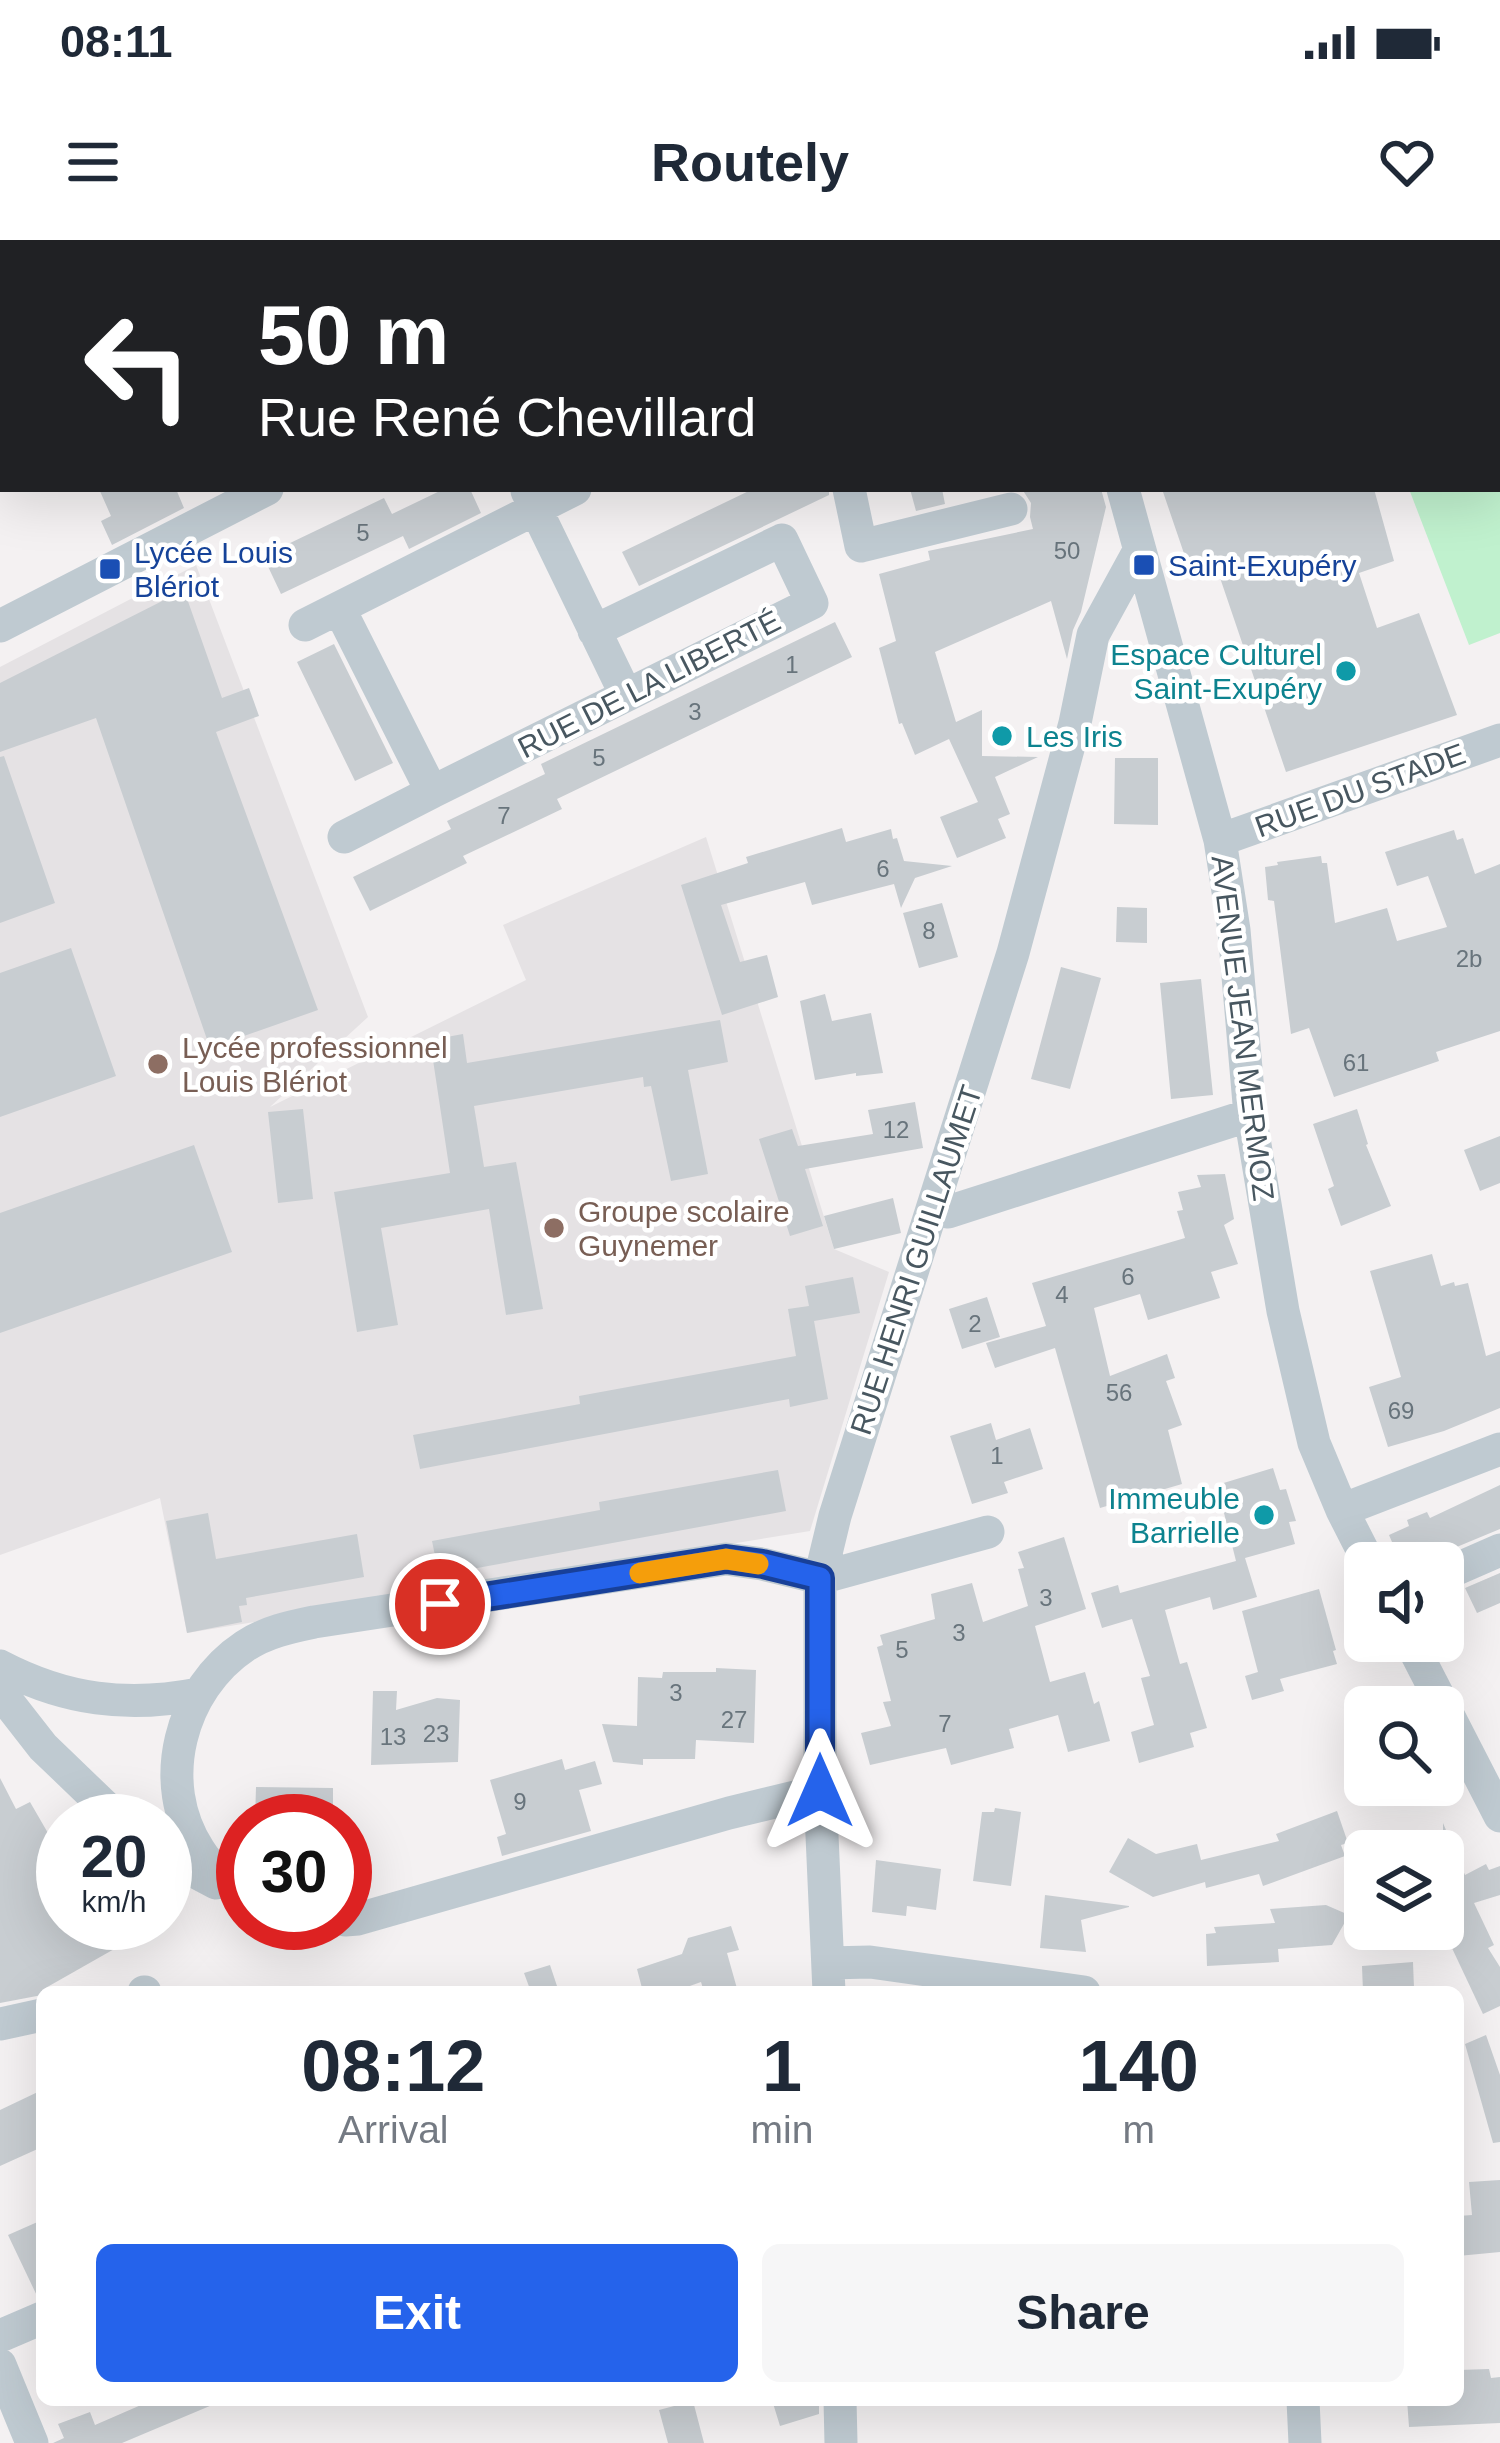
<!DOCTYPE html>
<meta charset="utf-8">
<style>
:root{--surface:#fff;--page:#f6f6f7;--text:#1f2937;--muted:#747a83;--accent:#2563eb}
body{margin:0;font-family:Helvetica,sans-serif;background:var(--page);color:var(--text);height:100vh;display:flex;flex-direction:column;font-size:45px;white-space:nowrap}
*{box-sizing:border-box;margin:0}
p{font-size:39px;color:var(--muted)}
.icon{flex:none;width:66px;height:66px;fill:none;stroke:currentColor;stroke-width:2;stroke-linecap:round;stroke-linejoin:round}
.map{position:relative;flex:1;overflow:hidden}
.drawer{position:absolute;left:36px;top:1746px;width:1428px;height:420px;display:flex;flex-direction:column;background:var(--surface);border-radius:18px;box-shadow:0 12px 48px #0002}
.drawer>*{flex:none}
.banner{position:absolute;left:0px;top:0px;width:1500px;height:252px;box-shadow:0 12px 48px #0002;background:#202124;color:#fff;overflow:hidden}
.controls{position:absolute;left:1344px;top:1302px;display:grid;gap:24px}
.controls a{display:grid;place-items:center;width:120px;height:120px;border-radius:18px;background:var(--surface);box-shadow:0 12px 48px #0002;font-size:60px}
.speed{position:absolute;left:36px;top:1554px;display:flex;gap:24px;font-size:60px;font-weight:700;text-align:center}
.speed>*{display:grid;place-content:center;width:156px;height:156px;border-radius:50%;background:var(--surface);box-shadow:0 12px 48px #0002;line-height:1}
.speed small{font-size:30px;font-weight:400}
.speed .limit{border:18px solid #d22;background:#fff;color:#111}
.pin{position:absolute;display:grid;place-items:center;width:102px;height:102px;color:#fff;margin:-51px;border:6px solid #fff;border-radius:50%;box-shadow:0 3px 12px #0007}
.me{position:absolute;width:132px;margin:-66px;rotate:0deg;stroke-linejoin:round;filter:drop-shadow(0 0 9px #0008)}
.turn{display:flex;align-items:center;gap:42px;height:252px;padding:0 60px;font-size:54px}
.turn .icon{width:156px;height:156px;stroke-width:2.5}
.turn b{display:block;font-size:84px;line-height:102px}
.eta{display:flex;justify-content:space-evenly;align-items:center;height:204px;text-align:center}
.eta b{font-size:72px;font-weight:800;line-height:84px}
.action{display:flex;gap:24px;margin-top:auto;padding:24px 60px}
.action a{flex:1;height:138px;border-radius:18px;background:var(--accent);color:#fff;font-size:48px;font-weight:800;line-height:138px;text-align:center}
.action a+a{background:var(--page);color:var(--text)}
.status{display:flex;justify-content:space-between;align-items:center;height:84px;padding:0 60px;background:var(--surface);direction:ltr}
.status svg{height:33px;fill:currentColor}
header{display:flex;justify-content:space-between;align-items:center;height:156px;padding:0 60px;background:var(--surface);font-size:54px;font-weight:800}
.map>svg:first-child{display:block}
.education{fill:#e5e2e4}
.green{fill:#c0f1ce}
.building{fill:#c8cdd1}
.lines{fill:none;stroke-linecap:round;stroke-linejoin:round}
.minor{stroke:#bfcad1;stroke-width:33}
.route-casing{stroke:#184099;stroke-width:30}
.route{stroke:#2563eb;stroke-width:21}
.slow{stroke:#f59e0b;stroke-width:21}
.transit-dot{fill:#1a4fb4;stroke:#fff;stroke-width:4.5}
.culture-dot{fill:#0f9aa8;stroke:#fff;stroke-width:4.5}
.education-dot{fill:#8d6e63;stroke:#fff;stroke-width:4.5}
.labels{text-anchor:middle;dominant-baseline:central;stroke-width:9;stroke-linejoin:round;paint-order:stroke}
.number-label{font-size:24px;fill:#68747c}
.transit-label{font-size:30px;fill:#164399;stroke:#fff;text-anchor:start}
.culture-label{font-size:30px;fill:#0d838f;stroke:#fff;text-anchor:end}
.street-label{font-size:30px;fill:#485760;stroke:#fff}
.education-label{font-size:30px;fill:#785e54;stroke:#fff;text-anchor:start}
</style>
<div class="status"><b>08:11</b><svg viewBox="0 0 49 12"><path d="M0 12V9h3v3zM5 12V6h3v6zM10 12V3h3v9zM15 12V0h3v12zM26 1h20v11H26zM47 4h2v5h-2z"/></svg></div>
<header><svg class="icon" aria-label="menu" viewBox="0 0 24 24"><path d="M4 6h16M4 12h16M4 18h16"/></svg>Routely<svg class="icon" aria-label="heart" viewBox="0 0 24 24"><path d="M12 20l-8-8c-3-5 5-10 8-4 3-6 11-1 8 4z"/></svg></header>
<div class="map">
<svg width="1500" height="2203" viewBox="0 0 1500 2203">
<rect width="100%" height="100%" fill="#f4f1f2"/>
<!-- education -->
<path class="education" d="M196,325l172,452 -98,90 256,-127 -23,-55 203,-88 128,412 55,23 -79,259 -623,102 -27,-135 -160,57v-888z"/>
<!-- green -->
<path class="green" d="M1500,25v368l-31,12 -60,-156h88v-223z"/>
<!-- building -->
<path class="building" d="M99,249h77l8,19 -72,37 -11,-24 10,-5z
M444,249h26l11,24 -72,36 -6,-13 -122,58 -18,-38 121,-58 8,16z
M753,249h76v6l-190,91 -17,-34z
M910,249h32l3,15 -29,7z
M1022,249h79l5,18 -25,105 -8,18 -6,29 -16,-58 -116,51 21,70 26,-12v46l56,1 -43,20 15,37 -12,5 8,19 -49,20 -17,-41 38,-15 -29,-63 -34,16 -13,-32 -3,1 -20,-76 17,-7 -17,-67 51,-14 -2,-9 105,-22 -3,-12 1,-14z
M1162,249h212l20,72 -35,12 18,55 42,-15 38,102 -171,57 -70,-206 -25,8z
M184,350l38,108 27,-10 10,28 -43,16 102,278 -108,38 -114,-330 -96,34v-69z
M835,382l17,35 -295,142 5,10 -99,47 4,7 -97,48 -17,-34 98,-48 -4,-8 98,-47 -4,-10z
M334,404l59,119 -38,18 -58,-119z
M4,516l51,147 -55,20v-166z
M1115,518h43v67l-44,-1z
M842,588l4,14 45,-13 2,10 4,-1 7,23 48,5 -37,12 -14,30 -7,-24 -82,21 -7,-23 -84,23 19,57 27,-7 11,42 -56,18 -41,-130 67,-22 -2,-6z
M1454,590l3,10 6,-2 12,36 25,-10v167l-64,21 3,9 -105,36 -25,-69 -18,6 -17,-133 -6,-1 -3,-33 13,-2 -1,-3 44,-6 1,7h5l8,60 52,-15 10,33 50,-14 -19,-51 -31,10 -12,-34z
M942,663l16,54 -39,11 -16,-55z
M1117,667l30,1v35l-31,-1z
M71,708l45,128 -116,41v-144z
M1061,727l40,11 -31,111 -39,-10z
M1201,739l12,116 -42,4 -11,-116z
M825,754l7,27 39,-8 12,60 -27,3v-3l-41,7 -15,-79z
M720,780l8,42 -40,8 20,104 -37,7 -20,-95 -7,1 -1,-10 -169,29 10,61 32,-5 27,147 -37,6 -17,-106 -108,19 17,97 -41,7 -23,-140 116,-19 -20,-133 33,-6 4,29z
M915,862l8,46 -118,21 18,57 -33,10 -31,-97 33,-10 6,17 75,-12 -5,-24z
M303,869l10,90 -35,4 -10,-91z
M1357,869l11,35 -2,1 25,61 -50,20 -13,-37 6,-3 -21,-62z
M1500,896v47l-20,8 -16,-41z
M194,905l38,107 -232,81v-120z
M1225,934l9,45 -10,6 14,39 -27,8 9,26 -72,22 -8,-26 -46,14 16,68 57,-22 8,24 -9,3 16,44 -14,5 14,54 -82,24 -45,-160 -60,20 -9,-25 60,-17 -14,-43 153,-45 -8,-27 6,-1 -5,-18 23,-5 -4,-12z
M893,958l8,35 -67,16 -10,-33z
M1432,1014l9,32 13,-4 1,4 13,-3 18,73 14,-5v57l-56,23 -56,16 -19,-60 32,-10 -31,-106z
M853,1037l7,36 -46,8 14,78 -38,8 -1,-8 -369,70 -7,-34 167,-31 -1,-8 217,-40 -8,-47 21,-3 -4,-20z
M987,1057l13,40 -38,12 -13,-40z
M991,1183l5,17 34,-12 13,41 -39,13 4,11 -36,11 -22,-68z
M1273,1228l7,22 6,-1 10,32 -7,1 6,22 -50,14 12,39 -44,13 -3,-13 -45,13 15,54 7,-2 20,66 -17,5 4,14 -55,16 -8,-31 23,-7 -13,-47 9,-2 -18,-57 -30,9 -11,-35 27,-8 2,8 116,-32 -19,-76z
M778,1230l8,41 -347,64 -7,-34 168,-31 -1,-8z
M1500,1245v44l-65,27 -9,7h-25l-12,-28 20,-9 -2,-6 20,-8 3,6z
M208,1273l8,46 141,-25 7,43 -118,21 1,7 -8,1 3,16 -55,11 -21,-112z
M1064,1297l22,72 -51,17 15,56 35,-10 9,32 5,-3 11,40 -42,11 -10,-37 -49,14 5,19 -63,17 -5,-17 -76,17 -9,-32 30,-7 -8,-24 8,-1 -14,-54 6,-2 -3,-10 55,-16 -4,-25 41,-11 11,39 45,-16 -10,-37 6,-1 -6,-16z
M1500,1333v30l-23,10 -12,-25z
M1319,1349l17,61 -3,1 4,13 -57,15 4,12 -32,9 -7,-24 13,-4 -16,-61z
M716,1428l40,2 -2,73 -58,-3 -1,19h-52v6l-30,-3 -11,-38 35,2 1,-49 24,1 1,-6h53z
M373,1451h24l-1,19 41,-12 23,2 -2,62 -87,3z
M562,1519l3,11 30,-9 7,23 -23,6 12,41 -89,25 -5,-19 9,-3 -16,-54z
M0,1538l16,31 14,-7 33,57v64h39l14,25 -74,42v5l-42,8z
M256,1547l77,1v33h-78z
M995,1568l26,4 -10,74 -38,-5 9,-69h12z
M1337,1571l11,32 -7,2 4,11 -82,30 -4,-12 -53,14 -1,-6 -52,15 -44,-25 19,-34 28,16 41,-10 4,16 78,-19 -3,-7z
M1443,1583l22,52 21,-11 3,6 11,-4v29l-26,8 20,42 -6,3 12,19v39l-17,8 -40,-85z
M876,1620l65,9 -5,41 -29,-4 -1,10 -34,-4z
M1045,1655l84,11v1l-48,13 5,32 -46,-4z
M1326,1665l23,10 -17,30 -54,4 1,13 -72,4 -1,-32 10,-1 -2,-6 61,-4 -5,-14z
M731,1686l8,24 -12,3 11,39h-34l-3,-10 -28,10h-30l-6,-23 45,-15 6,-16z
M1413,1722l1,26 -14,1v3h-37l-1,-26z
M550,1725l9,27h-28l-7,-19z
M1486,1795l14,40v67l-7,1 -28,-99z
M42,1850v57l-42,19v-56z
M1500,1940v72l-42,4v-40l14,-1 -3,-33z
M42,1980v77l-4,1 -30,-63z
M1489,2129l2,9 9,-1v46l-91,4 -2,-27h51v-30z
M139,2160h85l-102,43h-69l11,-5 -6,-14 32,-12 5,13 46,-20z
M772,2160h47v14l-39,12z
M693,2161l11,42h-36l-9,-33z"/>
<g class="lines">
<!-- minor -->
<path class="minor" d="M196,0l3,3
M359,0l1,3
M672,0l1,3
M1052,0l1,3
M781,3l8,-3
M849,249l12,57 150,-37
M1123,249l97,351 14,90 16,185 33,196 31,132 28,67 27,53
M527,251l99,204
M339,368l93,184 380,-189 -30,-63 -188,91
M305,385l270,-136
M0,386l267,-137
M344,597l88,-45
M1220,600l280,-100
M948,972l302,-97
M1342,1270l158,-61
M1443,1335l57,-25
M1410,1401l90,175
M0,1426c65,34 127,42 199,28
M0,1452l43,55 77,74
M165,1616l51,27
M243,1656c-17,-14 -32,-27 -44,-46 -44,-67 -19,-161 46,-204 21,-14 45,-19 69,-24l412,-63 36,5 58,14 168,-46
M345,1680l13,-1 371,-106 91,-22
M828,1723l42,-1 214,30
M144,1752h1
M829,1752l-9,-201v-213l15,-62 178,-563 62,-230 18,-88 46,-84
M0,1784l42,-9
M0,2096l42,-18
M0,2125l32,78
M840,2160l1,43
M1303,2160l2,43"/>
</g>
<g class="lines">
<!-- route casing -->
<g class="route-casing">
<path id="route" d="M440,1364l286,-45 37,5 57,14v213"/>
</g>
<!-- route -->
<use href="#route" class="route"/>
<!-- slow -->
<path class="slow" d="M640,1333l86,-14 32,5"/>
</g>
<!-- markers -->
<g class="transit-dot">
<rect x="1132" y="313" width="24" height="24" rx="6"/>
<rect x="98" y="317" width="24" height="24" rx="6"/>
</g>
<g class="culture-dot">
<circle cx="1346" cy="431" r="12"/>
<circle cx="1002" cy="496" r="12"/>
<circle cx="1264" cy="1275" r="12"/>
</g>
<g class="education-dot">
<circle cx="158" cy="824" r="12"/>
<circle cx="554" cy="988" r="12"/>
</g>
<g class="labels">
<!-- number labels -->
<g class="number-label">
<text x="363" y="292">5</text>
<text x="1067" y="310">50</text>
<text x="792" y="424">1</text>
<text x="695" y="471">3</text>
<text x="599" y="517">5</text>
<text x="504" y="575">7</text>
<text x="883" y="628">6</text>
<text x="929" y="690">8</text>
<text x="1469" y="718">2b</text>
<text x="1356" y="822">61</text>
<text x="896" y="889">12</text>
<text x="1128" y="1036">6</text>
<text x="1062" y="1054">4</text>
<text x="975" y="1083">2</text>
<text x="1119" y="1152">56</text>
<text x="1401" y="1170">69</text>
<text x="997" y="1215">1</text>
<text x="1046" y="1357">3</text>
<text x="959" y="1392">3</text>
<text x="902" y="1409">5</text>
<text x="676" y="1452">3</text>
<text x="734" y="1479">27</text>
<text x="945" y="1483">7</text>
<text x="436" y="1493">23</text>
<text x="393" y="1496">13</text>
<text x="520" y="1561">9</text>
</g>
<!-- transit labels -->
<g class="transit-label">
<text x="134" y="312">Lycée Louis<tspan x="134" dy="34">Blériot</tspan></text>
<text x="1168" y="325">Saint-Exupéry</text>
</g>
<!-- culture labels -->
<g class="culture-label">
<text x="1322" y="414">Espace Culturel<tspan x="1322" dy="34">Saint-Exupéry</tspan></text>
<text x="1026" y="496" text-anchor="start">Les Iris</text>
<text x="1240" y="1258">Immeuble<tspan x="1240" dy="34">Barrielle</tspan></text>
</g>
<!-- street labels -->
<g class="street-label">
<text transform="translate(649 444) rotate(-27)">RUE DE LA LIBERTÉ</text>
<text transform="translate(1360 550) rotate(-20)">RUE DU STADE</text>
<text transform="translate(1243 788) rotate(83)">AVENUE JEAN MERMOZ</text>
<text transform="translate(916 1020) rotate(-72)">RUE HENRI GUILLAUMET</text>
</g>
<!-- education labels -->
<g class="education-label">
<text x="182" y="807">Lycée professionnel<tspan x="182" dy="34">Louis Blériot</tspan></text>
<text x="578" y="971">Groupe scolaire<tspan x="578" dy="34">Guynemer</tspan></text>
</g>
</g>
</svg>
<div class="controls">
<a><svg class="icon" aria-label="sound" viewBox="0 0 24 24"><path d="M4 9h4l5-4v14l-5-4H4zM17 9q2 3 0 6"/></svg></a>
<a><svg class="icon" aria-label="search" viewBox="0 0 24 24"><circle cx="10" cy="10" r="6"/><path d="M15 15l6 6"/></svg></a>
<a><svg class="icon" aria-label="layers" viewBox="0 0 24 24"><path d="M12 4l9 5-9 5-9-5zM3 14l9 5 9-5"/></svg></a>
</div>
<div class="speed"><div>20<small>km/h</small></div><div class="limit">30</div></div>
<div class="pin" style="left:440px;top:1364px;background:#d93025"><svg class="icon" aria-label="arrive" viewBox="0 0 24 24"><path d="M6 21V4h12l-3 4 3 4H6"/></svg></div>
<svg class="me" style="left:820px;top:1551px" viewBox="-20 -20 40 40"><path d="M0-17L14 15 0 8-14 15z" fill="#2563eb" stroke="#fff" stroke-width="4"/></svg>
<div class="banner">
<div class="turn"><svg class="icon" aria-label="left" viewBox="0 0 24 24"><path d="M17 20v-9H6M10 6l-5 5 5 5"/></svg><div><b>50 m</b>Rue René Chevillard</div></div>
</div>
<section class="drawer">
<div class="eta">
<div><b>08:12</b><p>Arrival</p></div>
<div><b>1</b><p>min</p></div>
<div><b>140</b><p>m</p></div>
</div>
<div class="action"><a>Exit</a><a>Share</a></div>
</section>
</div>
